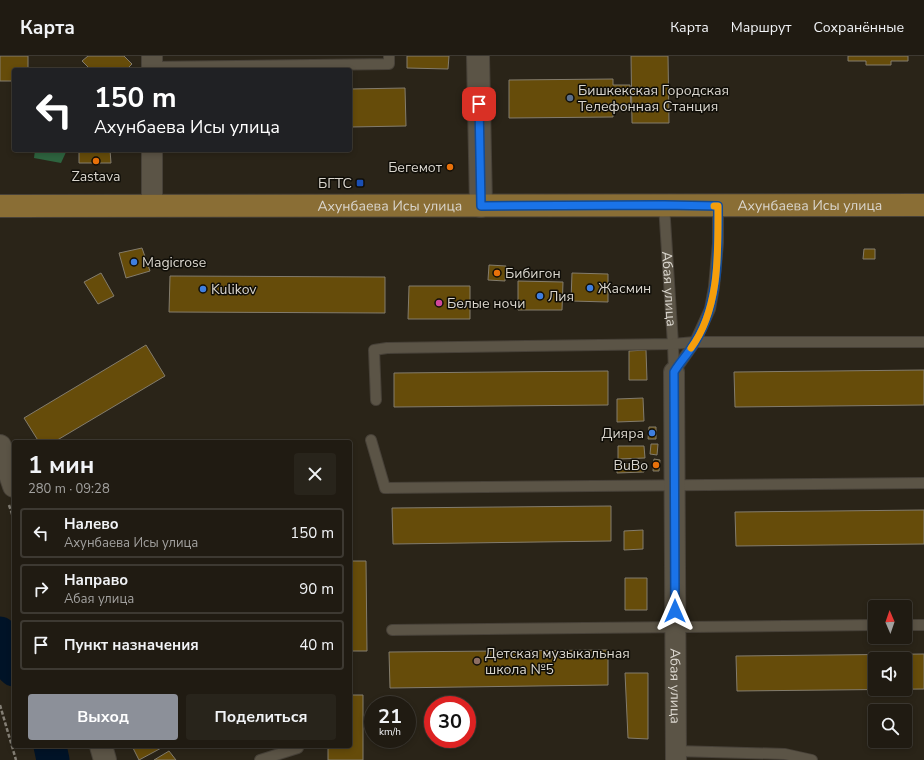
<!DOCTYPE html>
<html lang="ru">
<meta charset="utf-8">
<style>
:root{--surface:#201b12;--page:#28241b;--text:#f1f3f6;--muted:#a2a19f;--line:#3d3932;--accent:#8c9099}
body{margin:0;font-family:"Nunito Sans",sans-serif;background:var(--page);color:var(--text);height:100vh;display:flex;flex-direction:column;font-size:15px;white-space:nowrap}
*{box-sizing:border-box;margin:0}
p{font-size:13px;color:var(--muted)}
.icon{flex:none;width:22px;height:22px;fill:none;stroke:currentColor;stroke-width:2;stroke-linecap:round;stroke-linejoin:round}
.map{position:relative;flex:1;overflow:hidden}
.panel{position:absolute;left:12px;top:384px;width:340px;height:308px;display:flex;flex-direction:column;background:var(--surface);border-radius:4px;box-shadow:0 2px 6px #0003,0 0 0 1px var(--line)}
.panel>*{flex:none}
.hud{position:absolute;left:12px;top:12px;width:340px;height:84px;border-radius:4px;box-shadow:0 2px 6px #0003,0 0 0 1px var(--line);background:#202124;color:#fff;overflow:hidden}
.needle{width:26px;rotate:358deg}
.tools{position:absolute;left:868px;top:544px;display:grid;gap:8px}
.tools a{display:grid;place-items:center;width:44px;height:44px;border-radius:4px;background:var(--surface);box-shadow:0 2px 6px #0003,0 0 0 1px var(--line);font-size:20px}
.speed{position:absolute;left:364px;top:640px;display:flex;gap:8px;font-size:20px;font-weight:700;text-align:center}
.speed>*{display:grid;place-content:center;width:52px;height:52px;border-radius:50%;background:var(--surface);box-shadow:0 2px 6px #0003,0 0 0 1px var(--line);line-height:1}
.speed small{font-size:10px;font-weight:400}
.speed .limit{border:6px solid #d22;background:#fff;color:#111}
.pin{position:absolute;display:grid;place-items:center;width:34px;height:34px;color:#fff;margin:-17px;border-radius:8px;box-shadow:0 2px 6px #0006}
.me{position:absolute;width:44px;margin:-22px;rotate:0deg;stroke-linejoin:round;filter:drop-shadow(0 0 3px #0008)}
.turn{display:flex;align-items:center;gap:14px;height:84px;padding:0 16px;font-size:18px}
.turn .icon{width:52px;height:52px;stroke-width:2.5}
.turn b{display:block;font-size:28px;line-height:34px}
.round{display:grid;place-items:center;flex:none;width:42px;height:42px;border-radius:4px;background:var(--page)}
.head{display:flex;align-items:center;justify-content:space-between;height:68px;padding:0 16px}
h1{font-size:24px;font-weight:700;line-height:30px}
.action{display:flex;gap:8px;margin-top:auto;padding:8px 16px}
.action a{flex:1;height:46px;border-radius:4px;background:var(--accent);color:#fff;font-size:16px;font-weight:700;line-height:46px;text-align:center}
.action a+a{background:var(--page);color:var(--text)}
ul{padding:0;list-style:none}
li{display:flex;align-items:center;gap:12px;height:50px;margin:0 8px 6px;padding:0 8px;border:2px solid var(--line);border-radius:4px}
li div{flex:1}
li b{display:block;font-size:15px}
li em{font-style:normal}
header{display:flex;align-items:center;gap:24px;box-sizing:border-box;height:56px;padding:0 20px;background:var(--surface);border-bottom:1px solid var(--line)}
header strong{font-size:19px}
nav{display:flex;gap:22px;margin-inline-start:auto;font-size:14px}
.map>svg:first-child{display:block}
.forest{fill:#2e643f}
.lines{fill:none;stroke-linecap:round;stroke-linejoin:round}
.river{stroke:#001327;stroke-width:33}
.building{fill:#664c0a;stroke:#837c6d;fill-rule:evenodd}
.service-casing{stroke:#474138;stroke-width:12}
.minor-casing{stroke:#474138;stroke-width:22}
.tertiary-casing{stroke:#474138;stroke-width:24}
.primary-casing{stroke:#474138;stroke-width:24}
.path{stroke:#847f75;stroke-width:2.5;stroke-dasharray:4 2;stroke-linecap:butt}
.service{stroke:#5b5446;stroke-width:10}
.minor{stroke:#5b5446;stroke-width:20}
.tertiary{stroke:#5b5446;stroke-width:22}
.primary{stroke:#8a6e35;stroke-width:22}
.route-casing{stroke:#114b97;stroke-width:10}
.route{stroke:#1a73e8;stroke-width:7}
.slow{stroke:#f59e0b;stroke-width:7}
.service-dot{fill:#5c6f8a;stroke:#100e08;stroke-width:1.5}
.food-dot{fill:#e8710a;stroke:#100e08;stroke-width:1.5}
.transit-dot{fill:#1a4fb4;stroke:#100e08;stroke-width:1.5}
.shop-dot{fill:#3f7fe0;stroke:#100e08;stroke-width:1.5}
.hotel-dot{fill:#d1479c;stroke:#100e08;stroke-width:1.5}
.education-dot{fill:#8d6e63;stroke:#100e08;stroke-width:1.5}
.labels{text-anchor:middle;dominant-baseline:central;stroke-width:3;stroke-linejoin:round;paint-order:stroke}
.poi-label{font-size:14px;fill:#dad6ce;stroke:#100e08;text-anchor:start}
.street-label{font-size:14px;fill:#dad6ce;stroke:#100e08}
</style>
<header>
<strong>Карта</strong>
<nav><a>Карта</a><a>Маршрут</a><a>Сохранённые</a></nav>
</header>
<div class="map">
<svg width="924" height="704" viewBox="0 0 924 704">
<rect width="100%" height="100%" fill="#2a2418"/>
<!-- forest -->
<path class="forest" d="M35,94h32l-6,13 -27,-5z"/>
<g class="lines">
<!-- river -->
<path class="river" d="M0,577l4,26 10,11
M50,690l3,14"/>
</g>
<!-- building -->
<path class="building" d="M0,0h28v14h-14v11h-14z
M88,0h36l8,8 -6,6h-35l-9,-9z
M407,0h42l-1,13 -41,-1z
M631,0h37l1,67h-37z
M848,0h60v5h-17v4h-25v-4h-18z
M613,23v6h17l1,25 -18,1v6l-104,1v-38z
M405,32l1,38 -56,1v-38z
M79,94h31l1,13h-32z
M142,192l8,23 -24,7 -7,-25z
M864,193h11v10h-12z
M489,209l17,1 -1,15 -17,-1z
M101,217l13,23 -16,8 -14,-22z
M572,217l36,1v28l-37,-1z
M170,220l215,1v36l-216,-1z
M518,225l45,1 -1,28h-44z
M409,230h61v33h-62z
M146,289l19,31 -111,66h-15l-15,-24z
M646,294l1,30h-18v-29z
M924,314v35l-189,2 -1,-35z
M608,315v34l-214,2v-34z
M643,342l1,23 -27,1v-23z
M649,371h7v12h-8z
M651,388h7l-1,11 -7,-1z
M618,390h26l1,12 -27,1z
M654,403l6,1 -1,11h-6z
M643,407l1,9 -27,1v-9z
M611,450v35l-218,3 -1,-36z
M924,454v34l-188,2 -1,-34z
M643,474v19l-19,1v-19z
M350,505h16l1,90h-17z
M625,522h22v32h-22z
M608,594v35l-218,3 -1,-36z
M924,598v35l-187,2 -1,-35zM875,603h30v30h-30z
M625,617h23v66l-20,-1z
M350,639h13v65h-35v-14h22z
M137,690h28l-26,14 -6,-12z
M169,695l7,9h-22z"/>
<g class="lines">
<!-- service casing -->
<g class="service-casing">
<g id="service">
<path d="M152,11l237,-3v-8"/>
<path id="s1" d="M664,149l9,139 1,28"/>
<path d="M674,316l21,-30 15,-33 4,-22 4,-44v-37"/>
<path d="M376,344l-2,-50 13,-2 286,-4 22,-2h229"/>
<path d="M371,384l14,48 539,-5"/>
<path d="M905,569h19"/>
<path d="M392,574l483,-5"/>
<path d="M676,695l109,3 27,6"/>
<path d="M260,704l38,-12"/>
</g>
</g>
<!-- minor casing -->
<g class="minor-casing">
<g id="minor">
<path d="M152,14v-14"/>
<path d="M152,94v56"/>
<path id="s2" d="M674,316l2,388"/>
</g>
</g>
<!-- tertiary casing -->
<g class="tertiary-casing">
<path id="tertiary" d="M478,0l3,150
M0,390l14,40
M101,690l4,14"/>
</g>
<!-- primary casing -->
<g class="primary-casing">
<g id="primary">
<path id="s3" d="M0,150l924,-1"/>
</g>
</g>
<!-- path -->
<path class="path" d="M9,449l5,15
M0,649l16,55"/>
<!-- service -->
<use href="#service" class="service"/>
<!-- minor -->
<use href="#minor" class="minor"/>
<!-- tertiary -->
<use href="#tertiary" class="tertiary"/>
<!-- primary -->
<use href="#primary" class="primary"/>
</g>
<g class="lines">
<!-- route casing -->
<g class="route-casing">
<path id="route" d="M479,48l2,102 183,-1 54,1c0,45 2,96 -23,136 -6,11 -15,20 -21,30l1,239"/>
</g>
<!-- route -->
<use href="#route" class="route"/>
<!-- slow -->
<path class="slow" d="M691,292c29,-39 27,-96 27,-142h-4"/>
</g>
<!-- markers -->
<circle class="service-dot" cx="570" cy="42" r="4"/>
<g class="food-dot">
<circle cx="96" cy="105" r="4"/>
<circle cx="450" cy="111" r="4"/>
<circle cx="497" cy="217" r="4"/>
<circle cx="656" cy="409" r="4"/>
</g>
<rect class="transit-dot" x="356" y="123" width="8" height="8" rx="2"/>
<g class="shop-dot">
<circle cx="134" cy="206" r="4"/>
<circle cx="590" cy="232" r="4"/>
<circle cx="203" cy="233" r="4"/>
<circle cx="540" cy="240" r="4"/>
<circle cx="652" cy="377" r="4"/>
</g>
<circle class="hotel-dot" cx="439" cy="247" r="4"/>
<circle class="education-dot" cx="477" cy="605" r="4"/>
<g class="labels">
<!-- poi labels -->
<g class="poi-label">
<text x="578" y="34">Бишкекская Городская<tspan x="578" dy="16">Телефонная Станция</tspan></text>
<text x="442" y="111" text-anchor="end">Бегемот</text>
<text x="96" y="120" text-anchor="middle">Zastava</text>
<text x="352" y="127" text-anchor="end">БГТС</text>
<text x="142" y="206">Magicrose</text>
<text x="505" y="217">Бибигон</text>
<text x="598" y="232">Жасмин</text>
<text x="211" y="233">Kulikov</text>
<text x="548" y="240">Лия</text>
<text x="447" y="247">Белые ночи</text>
<text x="644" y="377" text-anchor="end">Дияра</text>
<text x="648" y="409" text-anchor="end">BuBo</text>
<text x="485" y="597">Детская музыкальная<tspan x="485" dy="16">школа №5</tspan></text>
</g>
<!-- street labels -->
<g class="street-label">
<text stroke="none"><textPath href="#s3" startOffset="810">Ахунбаева Исы улица</textPath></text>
<text stroke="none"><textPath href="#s3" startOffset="390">Ахунбаева Исы улица</textPath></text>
<text stroke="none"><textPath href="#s1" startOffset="84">Абая улица</textPath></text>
<text stroke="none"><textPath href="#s2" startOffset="314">Абая улица</textPath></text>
</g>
</g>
</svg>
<div class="tools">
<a><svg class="needle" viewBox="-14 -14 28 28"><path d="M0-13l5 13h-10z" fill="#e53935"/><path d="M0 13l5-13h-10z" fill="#a2a19f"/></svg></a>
<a><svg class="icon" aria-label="sound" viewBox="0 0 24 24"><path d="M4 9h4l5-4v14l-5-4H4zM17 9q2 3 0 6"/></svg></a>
<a><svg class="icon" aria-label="search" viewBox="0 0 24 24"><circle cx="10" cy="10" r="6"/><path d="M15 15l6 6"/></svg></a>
</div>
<div class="speed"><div>21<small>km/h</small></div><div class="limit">30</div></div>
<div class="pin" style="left:479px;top:48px;background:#d93025"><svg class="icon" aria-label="arrive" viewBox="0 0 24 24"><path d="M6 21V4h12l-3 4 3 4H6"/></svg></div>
<svg class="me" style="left:675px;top:555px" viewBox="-20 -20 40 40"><path d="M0-17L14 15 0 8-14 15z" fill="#1a73e8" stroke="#fff" stroke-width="4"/></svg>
<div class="hud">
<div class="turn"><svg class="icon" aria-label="left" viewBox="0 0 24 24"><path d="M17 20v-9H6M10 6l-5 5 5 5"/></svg><div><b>150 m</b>Ахунбаева Исы улица</div></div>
</div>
<section class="panel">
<div class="head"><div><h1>1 мин</h1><p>280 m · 09:28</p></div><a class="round"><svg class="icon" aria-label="close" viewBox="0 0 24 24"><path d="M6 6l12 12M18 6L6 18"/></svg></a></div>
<ul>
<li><svg class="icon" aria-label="left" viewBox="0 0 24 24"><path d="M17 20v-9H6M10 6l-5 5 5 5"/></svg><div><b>Налево</b><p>Ахунбаева Исы улица</p></div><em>150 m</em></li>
<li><svg class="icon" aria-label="right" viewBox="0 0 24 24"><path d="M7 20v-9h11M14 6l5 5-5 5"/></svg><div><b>Направо</b><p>Абая улица</p></div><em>90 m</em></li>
<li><svg class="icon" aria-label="arrive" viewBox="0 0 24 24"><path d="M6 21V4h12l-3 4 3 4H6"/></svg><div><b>Пункт назначения</b></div><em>40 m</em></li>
</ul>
<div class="action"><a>Выход</a><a>Поделиться</a></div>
</section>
</div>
